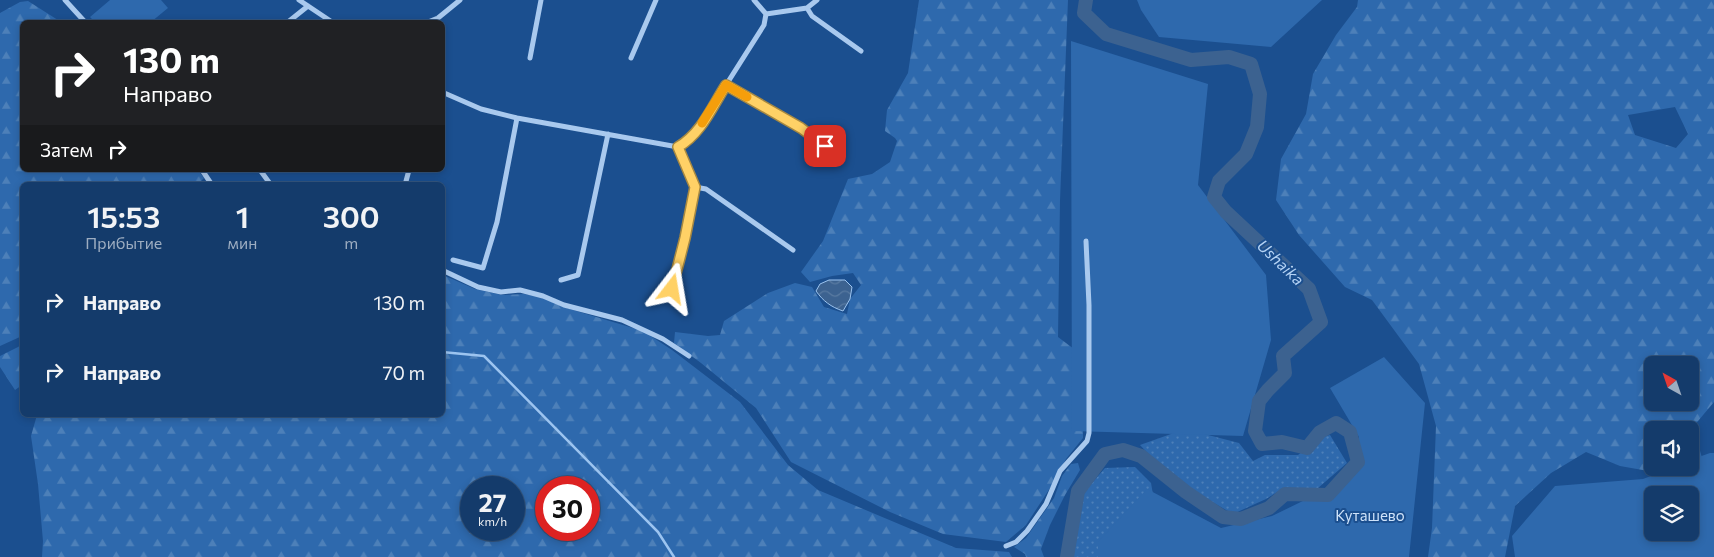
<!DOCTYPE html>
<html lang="ru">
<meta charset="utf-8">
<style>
:root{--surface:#143b6b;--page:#1d4271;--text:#f1f3f6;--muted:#9dadc1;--line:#33557e}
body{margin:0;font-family:Commissioner,sans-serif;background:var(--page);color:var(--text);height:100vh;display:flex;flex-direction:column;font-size:19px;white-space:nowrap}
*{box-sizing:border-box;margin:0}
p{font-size:16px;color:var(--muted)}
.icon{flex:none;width:28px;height:28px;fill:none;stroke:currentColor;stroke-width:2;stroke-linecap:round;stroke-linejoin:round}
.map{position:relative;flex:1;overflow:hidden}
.details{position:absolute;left:20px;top:182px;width:425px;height:235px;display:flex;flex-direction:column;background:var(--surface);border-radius:8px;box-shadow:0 2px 8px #0003,0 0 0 1px var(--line)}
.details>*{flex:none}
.guide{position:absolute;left:20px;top:20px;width:425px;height:152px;border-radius:8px;box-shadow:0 2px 8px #0003,0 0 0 1px var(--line);background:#202124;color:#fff;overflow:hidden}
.needle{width:32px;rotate:320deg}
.tools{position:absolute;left:1644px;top:356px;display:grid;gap:10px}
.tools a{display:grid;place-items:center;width:55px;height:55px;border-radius:8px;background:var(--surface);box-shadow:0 2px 8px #0003,0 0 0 1px var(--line);font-size:25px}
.speed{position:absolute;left:460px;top:476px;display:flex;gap:10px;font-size:25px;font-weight:700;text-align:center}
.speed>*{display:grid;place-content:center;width:65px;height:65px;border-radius:50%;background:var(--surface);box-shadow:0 2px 8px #0003,0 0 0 1px var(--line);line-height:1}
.speed small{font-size:12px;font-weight:400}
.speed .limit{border:8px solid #d22;background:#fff;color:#111}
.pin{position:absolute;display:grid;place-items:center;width:42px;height:42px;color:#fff;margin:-21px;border-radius:10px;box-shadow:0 2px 8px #0006}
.me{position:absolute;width:55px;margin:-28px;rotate:14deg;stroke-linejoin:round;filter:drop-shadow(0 0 4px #0008)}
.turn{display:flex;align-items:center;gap:18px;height:105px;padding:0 20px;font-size:22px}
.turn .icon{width:65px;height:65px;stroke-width:2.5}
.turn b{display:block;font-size:35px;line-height:42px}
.then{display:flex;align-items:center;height:48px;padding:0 20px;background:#0003;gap:10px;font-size:19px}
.eta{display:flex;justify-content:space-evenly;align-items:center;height:85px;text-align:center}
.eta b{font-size:30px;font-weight:600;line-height:35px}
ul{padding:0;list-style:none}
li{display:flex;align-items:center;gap:15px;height:70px;padding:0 20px}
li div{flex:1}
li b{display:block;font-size:19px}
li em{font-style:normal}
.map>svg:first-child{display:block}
.grass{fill:url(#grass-dots)}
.forest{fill:url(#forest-firs);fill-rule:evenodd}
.garden{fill:#2e69ad;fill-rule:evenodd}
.water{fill:url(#water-waves);stroke:#9cc4f0}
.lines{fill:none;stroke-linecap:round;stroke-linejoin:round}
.stream{stroke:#9cc4f0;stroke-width:2.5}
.river{stroke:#3c6290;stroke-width:14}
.street{stroke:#a9c9ee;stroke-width:5}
.route-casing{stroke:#a68842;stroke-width:12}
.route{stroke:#ffd166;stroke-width:9}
.slow{stroke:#f59e0b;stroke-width:9}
.labels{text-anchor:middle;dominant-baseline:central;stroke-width:4;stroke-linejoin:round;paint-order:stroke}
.park-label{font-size:15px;fill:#cfe3fa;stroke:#1b4f8f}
.water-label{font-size:16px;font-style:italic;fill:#b5d3f5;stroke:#1b4f8f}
</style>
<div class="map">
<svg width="1714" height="557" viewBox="0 0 1714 557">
<defs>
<pattern id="grass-dots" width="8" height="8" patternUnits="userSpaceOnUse" patternTransform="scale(1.25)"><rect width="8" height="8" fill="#2e69ad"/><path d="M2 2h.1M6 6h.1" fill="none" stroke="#4d80b9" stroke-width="1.8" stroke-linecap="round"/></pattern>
<pattern id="forest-firs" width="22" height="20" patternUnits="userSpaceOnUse" patternTransform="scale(1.25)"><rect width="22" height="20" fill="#2e69ad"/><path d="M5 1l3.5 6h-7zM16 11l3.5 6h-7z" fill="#4d80b9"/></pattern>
<pattern id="water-waves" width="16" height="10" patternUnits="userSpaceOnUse" patternTransform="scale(1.25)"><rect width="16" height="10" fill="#3c6290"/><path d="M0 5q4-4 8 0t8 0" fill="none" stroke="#597aa1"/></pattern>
</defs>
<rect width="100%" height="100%" fill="#1b4f8f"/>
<!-- grass -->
<path class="grass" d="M1185,429l54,14 14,18 12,-6h33l24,-18 8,-2 17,28 -29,25 -36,1 -16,10 -33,15c-35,-20 -67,-39 -93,-69z
M1135,467l16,16 4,23 -39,51h-45l13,-65 21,-24z"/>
<!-- forest -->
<path class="forest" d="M919,0h149l-8,200 -2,137 24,18 1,83 -17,21 -12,23 -28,43 -20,17 -63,-8 -53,-22 -99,-50 -35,-54 -55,-45 -27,-20 1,-11 33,4 12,-1 4,-14 44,-28 27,-10 17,4 12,20 23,7 3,-15 11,-14 -8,-12 -21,3 -22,6 -9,-10 22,-31 25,-62 24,-5 18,-12 7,-21 -2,-3 -10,-7 2,-21 21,-37z
M1358,0h356v402l-21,25 10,34 -13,34h-23l-13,-23 -34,-6 -34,-14 -35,21 -36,33 -10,51h-77l4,-29 4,-102 -17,-62 -47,-64 -27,-13 -46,-52 -23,-35 5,-41 25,-45 7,-40 23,-39 21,-28zM1675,107l13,27 -12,14 -41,-13 -7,-20zM1652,365h38v37h-38zM1652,430h38v38h-38z
M28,1l33,21h-39v148h176l6,8 -7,7h-175v151l-22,10v-333l20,-11z
M443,275l32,14 27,6 22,-1 17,3 22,10 80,24 29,19 68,52 48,63 30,25 138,58 53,4 3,5h-970l1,-16 -5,-57 -7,-48 6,-21h405zM471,488h43v42h-43zM546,488h43v42h-43z
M22,345v40l-7,5 -15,-23v-11z
M1078,463l2,7 -15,25 -15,30 -9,24 3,8h-18l-1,-3 -11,-7 12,-9 28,-40 8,-22 9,-12z"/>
<!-- garden -->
<path class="garden" d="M110,0h51l7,8 -17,14h-56l-5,-5z
M1137,0h185l-51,47 -112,-10 -18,-27z
M1071,41l137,43 -10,101 68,90 5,65 -28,96 -171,-5z
M1384,357l41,46 -16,154h-311v-15l49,-53 74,39 51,-12 72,-35 15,-44 -29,-49z
M1710,453h4v104h-199l-3,-21 43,-50 88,-7 29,-11h18v-8zM1652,495h38v37h-38z"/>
<!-- water -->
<path class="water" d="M829,280h16l7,7 -2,12 -7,12c-12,-4 -20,-10 -27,-20l4,-7z"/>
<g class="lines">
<!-- stream -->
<path class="stream" d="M442,352l42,4 174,176 16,25"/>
<!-- river -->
<path class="river" d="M1067,557l11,-66 27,-37 18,-4 18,6 45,36 37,25 18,2 28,-11 16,-14 43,1 30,-33 -8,-30 -14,-9 -16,9 -13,16 -25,-6 -20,2 -7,-13 4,-30 9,-11 17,-17 -2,-17 38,-34 -12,-33 -83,-77 -12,-15 5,-16 27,-27 11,-27 3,-33 -9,-30 -22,-7 -38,3 -85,-26 -22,-21 2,-13"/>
<!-- street -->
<path class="street" d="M65,0l20,22
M299,0l33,22
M807,8l5,8 49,35
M766,14l41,-6 10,-8
M288,22l20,-16
M428,22l10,-4 22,-18
M530,58l11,-58
M631,58l25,-58
M726,85l75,43 37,26
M442,92l39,17 36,9 161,29 9,-5 8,-8 69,-109 2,-11 -12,-14
M202,170l10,15
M260,170l11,15
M405,185l4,-15
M695,187l11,2 87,61
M453,260l30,8 14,-46 20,-104
M442,270l36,17 23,5 19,-2 23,6 21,9 58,15 41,19 26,17
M561,280l17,-5 30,-141
M672,289l13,-51 10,-51 -17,-40
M1006,546l10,-4 11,-11 19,-27 14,-33 27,-30 2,-8v-128l-3,-64"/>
</g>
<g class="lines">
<!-- route casing -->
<g class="route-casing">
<path id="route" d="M672,289l13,-51 10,-51 -17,-40c23,-13 34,-40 48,-62l75,43 24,18"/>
</g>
<!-- route -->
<use href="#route" class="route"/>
<!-- slow -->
<path class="slow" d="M702,123l24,-38 21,12"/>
</g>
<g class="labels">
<!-- park labels -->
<g class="park-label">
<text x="1370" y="515">Куташево</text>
</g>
<!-- water labels -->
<g class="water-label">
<text transform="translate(1281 262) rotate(44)">Ushaika</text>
</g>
</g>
</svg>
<div class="tools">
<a><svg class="needle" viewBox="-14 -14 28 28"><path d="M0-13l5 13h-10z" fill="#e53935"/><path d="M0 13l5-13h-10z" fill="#9dadc1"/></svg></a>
<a><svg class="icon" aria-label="sound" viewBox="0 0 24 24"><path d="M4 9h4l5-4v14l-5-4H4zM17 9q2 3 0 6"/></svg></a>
<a><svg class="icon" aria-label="layers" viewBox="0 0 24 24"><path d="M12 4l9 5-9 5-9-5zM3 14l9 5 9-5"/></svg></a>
</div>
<div class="speed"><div>27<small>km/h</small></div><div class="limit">30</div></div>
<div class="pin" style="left:825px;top:146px;background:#d93025"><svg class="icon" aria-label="arrive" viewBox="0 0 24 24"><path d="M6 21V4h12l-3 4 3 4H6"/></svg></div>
<svg class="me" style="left:672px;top:289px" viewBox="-20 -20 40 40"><path d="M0-17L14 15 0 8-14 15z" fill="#ffd166" stroke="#fff" stroke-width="4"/></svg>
<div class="guide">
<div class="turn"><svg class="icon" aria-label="right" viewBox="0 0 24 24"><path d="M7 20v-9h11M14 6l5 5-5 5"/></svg><div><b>130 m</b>Направо</div></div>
<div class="then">Затем<svg class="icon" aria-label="right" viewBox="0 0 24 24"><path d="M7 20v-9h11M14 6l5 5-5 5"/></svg></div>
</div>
<section class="details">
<div class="eta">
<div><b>15:53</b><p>Прибытие</p></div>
<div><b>1</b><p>мин</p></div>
<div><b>300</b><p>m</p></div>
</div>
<ul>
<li><svg class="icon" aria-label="right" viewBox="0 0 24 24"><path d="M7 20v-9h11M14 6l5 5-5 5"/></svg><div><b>Направо</b></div><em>130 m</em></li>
<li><svg class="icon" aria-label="right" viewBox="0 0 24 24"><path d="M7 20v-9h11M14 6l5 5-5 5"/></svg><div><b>Направо</b></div><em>70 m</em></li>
</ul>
</section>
</div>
